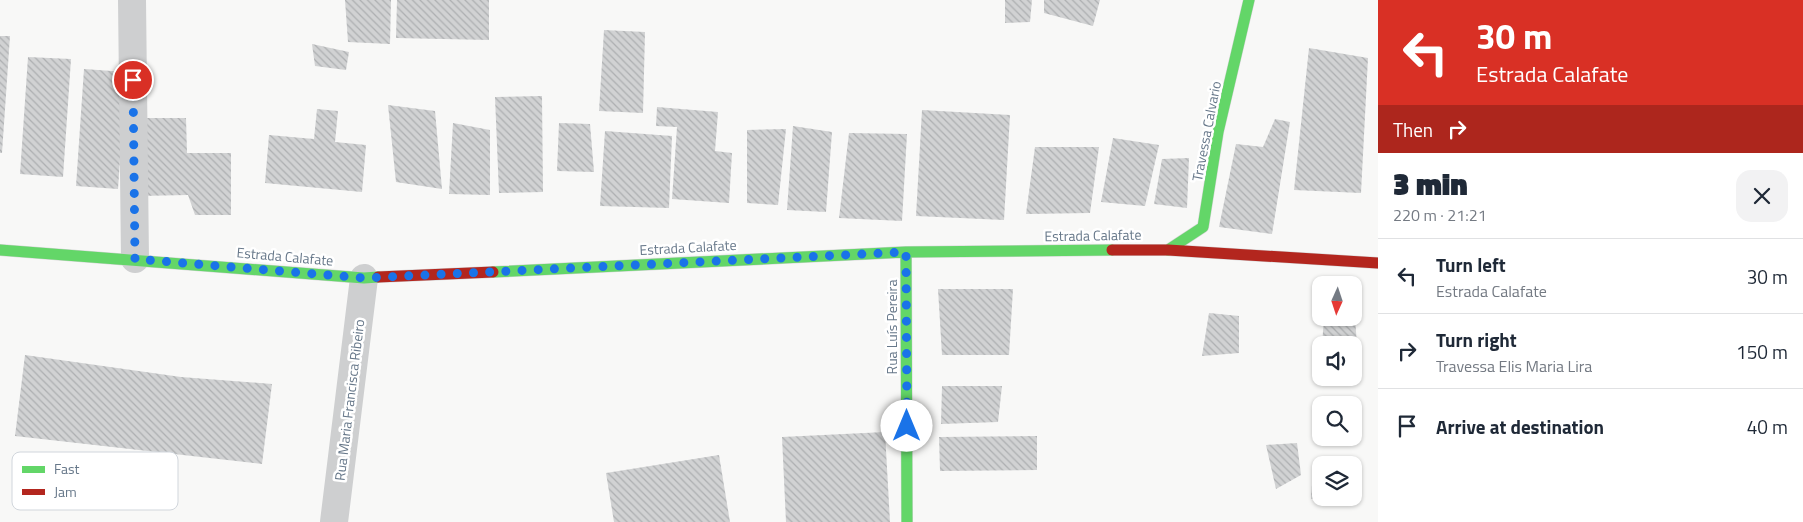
<!DOCTYPE html>
<meta charset="utf-8">
<style>
:root{--surface:#fff;--page:#f2f2f3;--text:#1f2937;--muted:#747a83;--line:#e0e1e3}
body{margin:0;font-family:"Titillium Web",sans-serif;background:var(--page);color:var(--text);height:100vh;display:flex;flex-direction:column;font-size:19px;white-space:nowrap}
*{box-sizing:border-box;margin:0}
p{font-size:16px;color:var(--muted)}
.icon{flex:none;width:28px;height:28px;fill:none;stroke:currentColor;stroke-width:2;stroke-linecap:round;stroke-linejoin:round}
.map{position:relative;flex:1;overflow:hidden}
.panel{display:flex;flex-direction:column;background:var(--surface);width:425px}
.panel>*{flex:none}
.guide{background:#d93025;color:#fff;overflow:hidden}
.needle{width:32px;rotate:183deg}
.tools{position:absolute;left:1312px;top:276px;display:grid;gap:10px}
.tools a{display:grid;place-items:center;width:50px;height:50px;border-radius:10px;background:var(--surface);box-shadow:0 1px 4px #0004;font-size:25px}
.pin{position:absolute;display:grid;place-items:center;width:42px;height:42px;color:#fff;margin:-21px;border:2px solid #fff;border-radius:50%;box-shadow:0 1px 5px #0007}
.me{position:absolute;width:55px;margin:-28px;rotate:0deg;stroke-linejoin:round;filter:drop-shadow(0 0 4px #0008)}
.turn{display:flex;align-items:center;gap:18px;height:105px;padding:0 15px;font-size:22px}
.turn .icon{width:65px;height:65px;stroke-width:2.5}
.turn b{display:block;font-size:35px;line-height:42px}
.then{display:flex;align-items:center;height:48px;padding:0 15px;background:#0003;gap:10px;font-size:19px}
.round{display:grid;place-items:center;flex:none;width:52px;height:52px;border-radius:15px;background:var(--page)}
.summary{display:flex;align-items:center;justify-content:space-between;height:85px;padding:0 15px}
h1{font-size:30px;font-weight:800;line-height:38px}
ul{padding:0;list-style:none}
li{display:flex;align-items:center;gap:15px;height:75px;padding:0 15px;border-top:1px solid var(--line)}
li div{flex:1}
li b{display:block;font-size:19px}
li em{font-style:normal}
main{display:flex;flex:1;min-height:0}
.map>svg:first-child{display:block}
.building{fill:url(#building-back-hatch)}
.lines{fill:none;stroke-linecap:round;stroke-linejoin:round}
.fast-casing{stroke:#d4d4d5;stroke-width:12}
.jam-casing{stroke:#d4d4d5;stroke-width:12}
.street{stroke:#cecfd0;stroke-width:28}
.fast{stroke:#63d668;stroke-width:11}
.jam{stroke:#b3261e;stroke-width:11}
.route{stroke:#1a73e8;stroke-width:9;stroke-dasharray:0 16.2}
.labels{text-anchor:middle;dominant-baseline:central;stroke-width:5;stroke-linejoin:round;paint-order:stroke}
.street-label{font-size:14px;fill:#667789;stroke:#fff}
.key{fill:#fff;stroke:#d1d6dc;stroke-width:1}
.key-label{font-size:14px;fill:#667789}
</style>
<main>
<div class="map">
<svg width="1378" height="522" viewBox="0 0 1378 522">
<defs>
<pattern id="building-back-hatch" width="6" height="6" patternUnits="userSpaceOnUse" patternTransform="scale(1.25)"><rect width="6" height="6" fill="#d1d2d3"/><path d="M-1 5l2 2M0 0l6 6M5-1l2 2" fill="none" stroke="#adafb1"/></pattern>
</defs>
<rect width="100%" height="100%" fill="#f8f8f7"/>
<!-- building -->
<path class="building" d="M345,0h46l-1,44 -42,-2z
M397,0h92v40l-93,-2z
M1005,0h27l-2,22 -25,1z
M1044,0h56l-7,26 -49,-13z
M604,30l41,2 -2,81 -44,-2z
M0,36h10l-8,117h-2z
M312,44l37,8 -3,18 -31,-4z
M1309,48l59,10 -7,135 -67,-3z
M28,57l43,2 -8,118 -43,-3z
M84,69l42,3 -8,117 -42,-3z
M542,96l1,96 -44,1 -4,-96z
M388,105l47,6 7,78 -46,-7z
M657,107l61,5 -3,39 17,2 -3,50 -57,-4 5,-72 -21,-1z
M317,109l21,2 -3,31 31,3 -4,47 -97,-9 4,-48 45,4z
M922,110l88,5 -6,105 -88,-4z
M139,118h47l1,35h44v62h-36l-7,-20 -49,1z
M1275,119l15,3 -18,112 -53,-7 17,-83 27,3z
M453,123l37,7v65l-41,-1z
M559,123l31,1 4,48 -37,-1z
M793,126l39,6 -6,80 -39,-2z
M786,129l-8,76 -31,-2v-73z
M605,131l67,5 -3,72 -69,-2z
M849,133l58,1 -5,87 -63,-3z
M1113,138l46,7 -14,61 -44,-4z
M1035,147h64l-9,66 -64,1z
M1189,158l-2,50 -33,-4 8,-45z
M938,289h75l-4,66h-67z
M1209,313l30,3v37l-37,3z
M1324,318h31l4,54h-5v-27h-32z
M25,355l156,22 91,7 -10,80 -247,-28z
M942,386h60l-4,36 -57,2z
M885,432l5,90h-104l-4,-85z
M1037,436v34l-97,1 -1,-34z
M1297,443l4,32 -25,14 -10,-44z
M719,455l11,67h-116l-8,-49z
M1321,469v30h-10l2,-28z"/>
<g class="lines">
<!-- fast casing -->
<g class="fast-casing">
<path id="fast" d="M0,250l364,28 14,-1
M1168,250l35,-23 15,-95 31,-132
M906,252l1,270
M493,272l413,-20 206,-2"/>
</g>
<!-- jam casing -->
<g class="jam-casing">
<path id="jam" d="M1112,250h56l210,13
M378,277l115,-5"/>
</g>
<!-- street -->
<path class="street" d="M132,0l3,259
M334,522l30,-244"/>
<!-- fast -->
<use href="#fast" class="fast"/>
<!-- jam -->
<use href="#jam" class="jam"/>
</g>
<g class="lines">
<!-- route -->
<path class="route" d="M133,80l2,179 229,19 542,-26 1,174"/>
</g>
<g class="labels">
<!-- street labels -->
<g class="street-label">
<text transform="translate(1206 131) rotate(-79)">Travessa Calvario</text>
<text transform="translate(1093 235) rotate(-1)">Estrada Calafate</text>
<text transform="translate(688 247) rotate(-3)">Estrada Calafate</text>
<text transform="translate(285 256) rotate(5)">Estrada Calafate</text>
<text transform="translate(891 327) rotate(-90)">Rua Luís Pereira</text>
<text transform="translate(349 400) rotate(-83)">Rua Maria Francisca Ribeiro</text>
</g>
</g>
<!-- legend -->
<rect x="12" y="452" width="166" height="58" rx="8" class="key"/>
<rect x="22" y="466" width="23" height="7" fill="#63d668"/>
<rect x="22" y="489" width="23" height="6" fill="#b3261e"/>
<g class="key-label">
<text x="54" y="474">Fast</text>
<text x="54" y="497">Jam</text>
</g>
</svg>
<div class="tools">
<a><svg class="needle" viewBox="-14 -14 28 28"><path d="M0-13l5 13h-10z" fill="#e53935"/><path d="M0 13l5-13h-10z" fill="#747a83"/></svg></a>
<a><svg class="icon" aria-label="sound" viewBox="0 0 24 24"><path d="M4 9h4l5-4v14l-5-4H4zM17 9q2 3 0 6"/></svg></a>
<a><svg class="icon" aria-label="search" viewBox="0 0 24 24"><circle cx="10" cy="10" r="6"/><path d="M15 15l6 6"/></svg></a>
<a><svg class="icon" aria-label="layers" viewBox="0 0 24 24"><path d="M12 4l9 5-9 5-9-5zM3 14l9 5 9-5"/></svg></a>
</div>
<div class="pin" style="left:133px;top:80px;background:#d93025"><svg class="icon" aria-label="arrive" viewBox="0 0 24 24"><path d="M6 21V4h12l-3 4 3 4H6"/></svg></div>
<svg class="me" style="left:907px;top:426px" viewBox="-20 -20 40 40"><circle r="19" fill="#fff"/><path d="M0-13L10 11 0 6-10 11z" fill="#1a73e8"/></svg>
</div>
<section class="panel">
<div class="guide">
<div class="turn"><svg class="icon" aria-label="left" viewBox="0 0 24 24"><path d="M17 20v-9H6M10 6l-5 5 5 5"/></svg><div><b>30 m</b>Estrada Calafate</div></div>
<div class="then">Then<svg class="icon" aria-label="right" viewBox="0 0 24 24"><path d="M7 20v-9h11M14 6l5 5-5 5"/></svg></div>
</div>
<div class="summary"><div><h1>3 min</h1><p>220 m · 21:21</p></div><a class="round"><svg class="icon" aria-label="close" viewBox="0 0 24 24"><path d="M6 6l12 12M18 6L6 18"/></svg></a></div>
<ul>
<li><svg class="icon" aria-label="left" viewBox="0 0 24 24"><path d="M17 20v-9H6M10 6l-5 5 5 5"/></svg><div><b>Turn left</b><p>Estrada Calafate</p></div><em>30 m</em></li>
<li><svg class="icon" aria-label="right" viewBox="0 0 24 24"><path d="M7 20v-9h11M14 6l5 5-5 5"/></svg><div><b>Turn right</b><p>Travessa Elis Maria Lira</p></div><em>150 m</em></li>
<li><svg class="icon" aria-label="arrive" viewBox="0 0 24 24"><path d="M6 21V4h12l-3 4 3 4H6"/></svg><div><b>Arrive at destination</b></div><em>40 m</em></li>
</ul>
</section>
</main>
